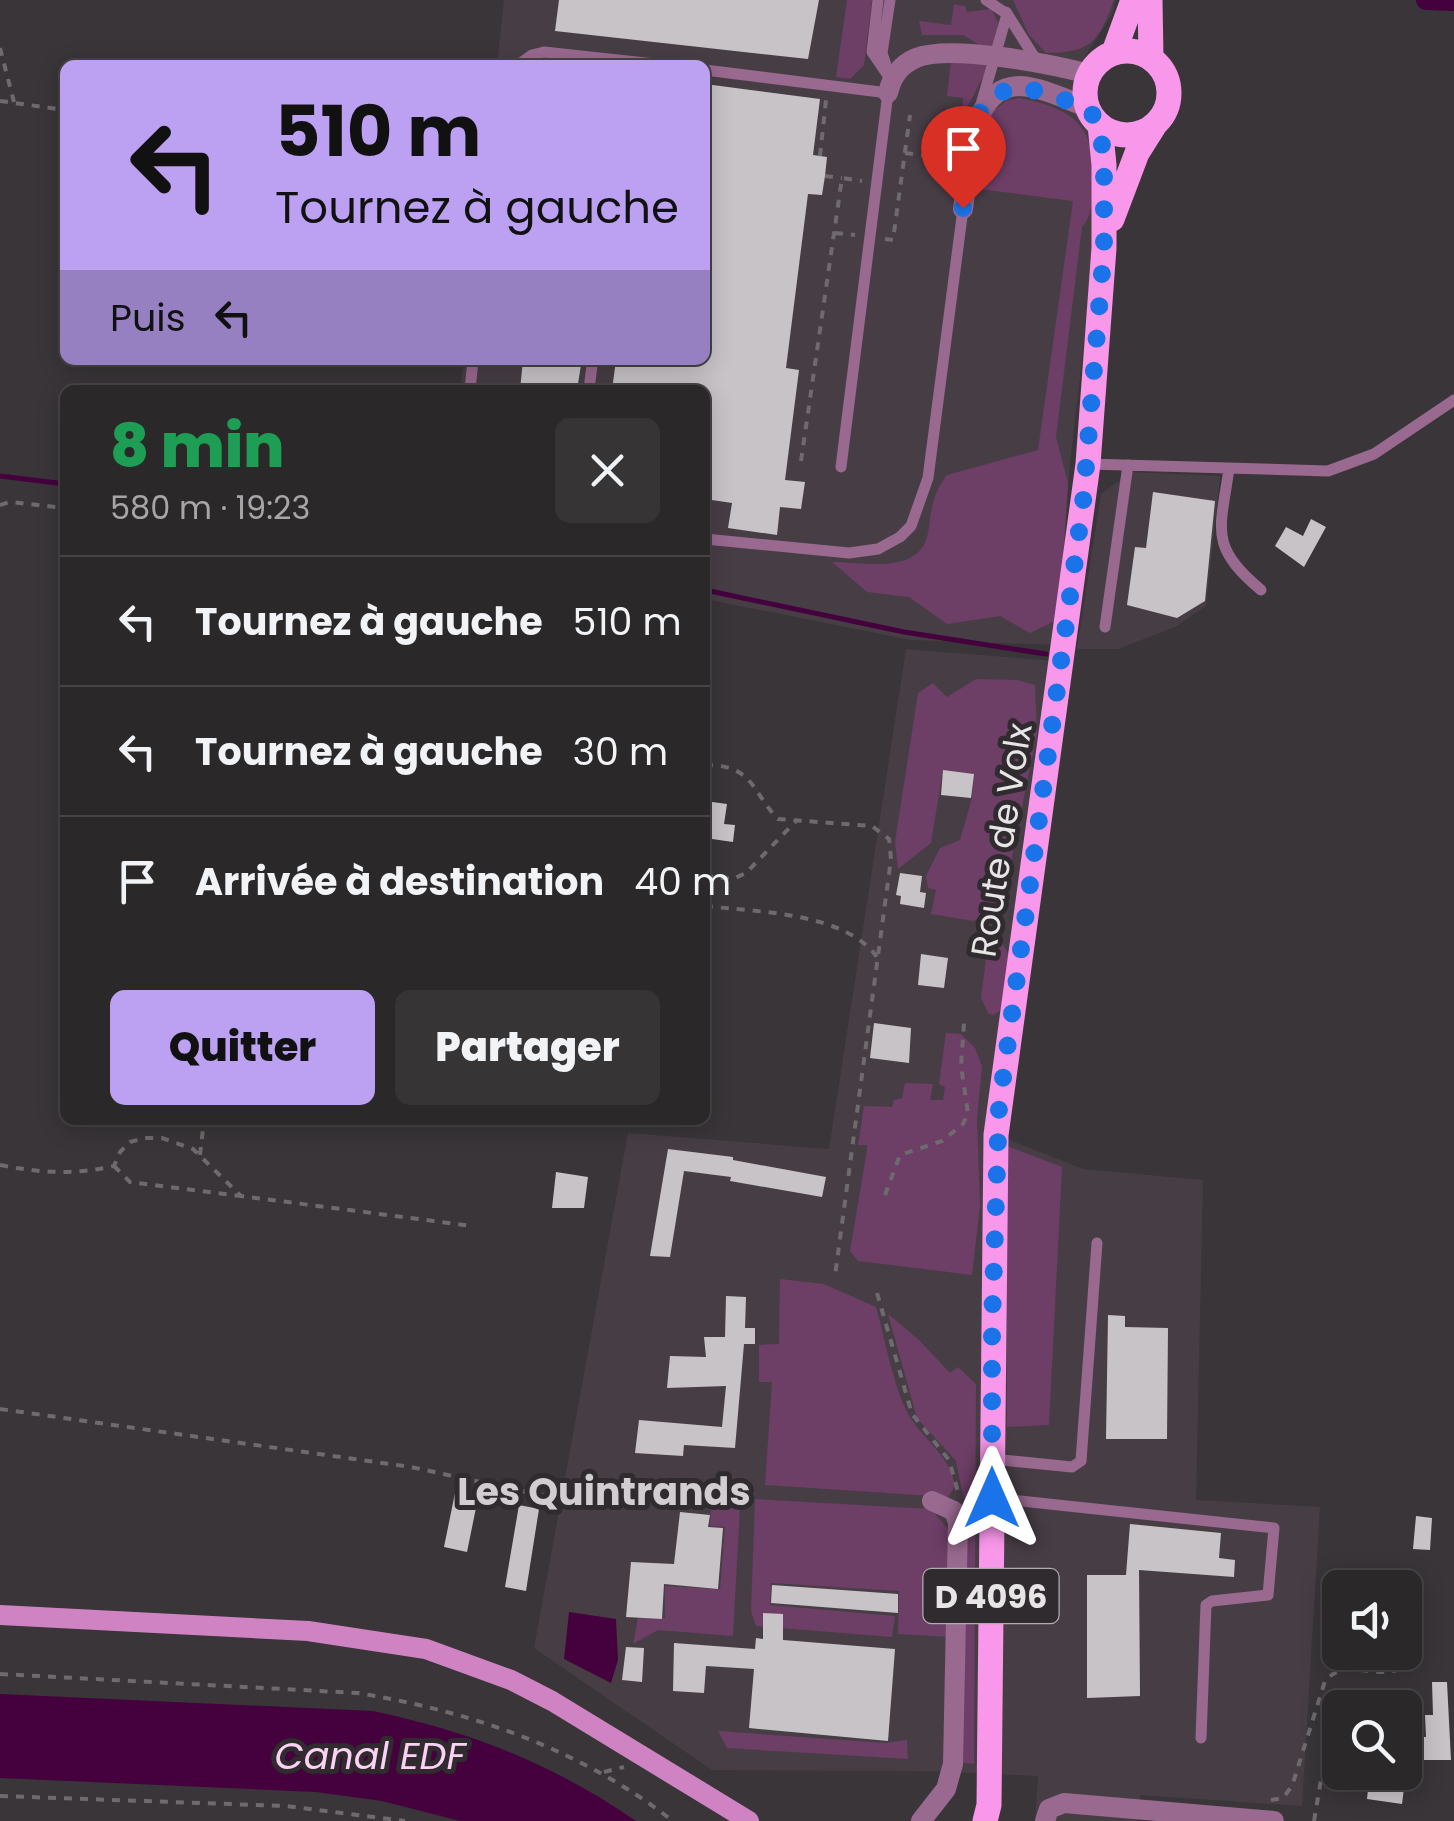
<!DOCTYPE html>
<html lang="fr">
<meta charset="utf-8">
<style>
:root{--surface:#2b282a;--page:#373436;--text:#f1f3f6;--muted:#a6a6a8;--line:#474447;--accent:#bca0f2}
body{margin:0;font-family:Poppins,sans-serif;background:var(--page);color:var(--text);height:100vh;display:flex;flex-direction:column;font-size:38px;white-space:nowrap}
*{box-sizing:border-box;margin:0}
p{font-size:32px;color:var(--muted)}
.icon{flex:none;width:55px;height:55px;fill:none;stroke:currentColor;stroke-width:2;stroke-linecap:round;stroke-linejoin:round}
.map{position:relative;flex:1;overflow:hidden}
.sheet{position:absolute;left:60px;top:385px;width:650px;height:740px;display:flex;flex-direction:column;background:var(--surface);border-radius:15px;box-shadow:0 5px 25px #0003,0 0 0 2px var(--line)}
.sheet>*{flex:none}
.top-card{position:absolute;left:60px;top:60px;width:650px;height:305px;border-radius:15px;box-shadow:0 5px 25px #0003,0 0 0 2px var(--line);background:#bca0f2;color:#111;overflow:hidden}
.buttons{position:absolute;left:1322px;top:1570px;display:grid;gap:20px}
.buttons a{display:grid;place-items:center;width:100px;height:100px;border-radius:15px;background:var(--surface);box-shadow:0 5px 25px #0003,0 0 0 2px var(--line);font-size:50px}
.pin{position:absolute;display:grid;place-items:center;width:85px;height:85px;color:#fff;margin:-102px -42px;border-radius:50% 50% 50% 0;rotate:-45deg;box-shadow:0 0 10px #0007}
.pin .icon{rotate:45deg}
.me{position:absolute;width:110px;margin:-55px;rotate:0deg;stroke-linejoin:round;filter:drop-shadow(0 0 8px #0008)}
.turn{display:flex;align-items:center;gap:35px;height:210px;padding:0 50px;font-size:45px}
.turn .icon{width:130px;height:130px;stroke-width:2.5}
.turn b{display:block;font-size:70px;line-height:85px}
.then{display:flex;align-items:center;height:95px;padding:0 50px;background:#0003;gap:20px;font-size:38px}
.round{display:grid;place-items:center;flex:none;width:105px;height:105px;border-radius:15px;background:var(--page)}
.summary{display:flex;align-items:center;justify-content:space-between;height:170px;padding:0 50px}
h1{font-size:60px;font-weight:800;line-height:75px;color:#1e9e55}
.cta{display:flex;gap:20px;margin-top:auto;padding:20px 50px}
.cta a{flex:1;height:115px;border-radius:15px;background:var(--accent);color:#111;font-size:40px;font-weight:800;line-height:115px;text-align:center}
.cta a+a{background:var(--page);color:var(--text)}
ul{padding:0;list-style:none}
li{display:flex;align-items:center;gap:30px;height:130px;padding:0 50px;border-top:2px solid var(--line)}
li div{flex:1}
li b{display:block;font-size:38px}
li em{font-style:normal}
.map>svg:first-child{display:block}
.built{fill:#473e45}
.green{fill:#6d3e66}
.water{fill:#45003e}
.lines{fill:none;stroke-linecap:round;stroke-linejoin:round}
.stream{stroke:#45003e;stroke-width:5}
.canal{stroke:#45003e;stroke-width:20}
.building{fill:#c8c3c7}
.path{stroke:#6e6a6d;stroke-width:4;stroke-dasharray:8 8;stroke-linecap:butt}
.service{stroke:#996990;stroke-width:11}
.minor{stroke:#996990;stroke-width:20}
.secondary{stroke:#cf83c3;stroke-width:20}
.primary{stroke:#f997ea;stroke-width:25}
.route{stroke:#1a73e8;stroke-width:18;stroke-dasharray:0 32.4}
.labels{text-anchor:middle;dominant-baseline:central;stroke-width:10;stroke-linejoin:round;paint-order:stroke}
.shield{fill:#2f2b2e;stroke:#b0adb0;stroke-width:2.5}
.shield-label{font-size:32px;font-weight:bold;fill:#e8e5e7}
.street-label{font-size:35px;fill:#e8e5e7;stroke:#2f2b2e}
.neighbourhood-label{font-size:38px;font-weight:bold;fill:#d2cdd1;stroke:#2f2b2e}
.water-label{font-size:38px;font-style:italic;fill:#fbd2f3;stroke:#2f2b2e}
</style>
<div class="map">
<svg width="1454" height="1821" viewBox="0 0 1454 1821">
<rect width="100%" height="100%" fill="#393538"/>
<!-- built -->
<path class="built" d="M504,0h612l-4,15 -32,49 18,157 -28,242 -12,182 -147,-5 -206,-41v-209h-245l4,-30h241v-295h-208z
M1131,472l89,4 -14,130 -31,21 -57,22h-41l24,-155z
M906,649l148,12 -57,474 86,34 120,11 -7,320 124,7 -18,299 -162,-11 -2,26h-103l3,-45 -110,-5 -216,-1 -178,-122 94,-515 201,16z"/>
<!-- green -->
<path class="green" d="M847,0h25l-8,65 -14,14 -14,-2z
M1013,0h101c-15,41 -23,53 -68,53l-17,-18z
M954,4l11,2 2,6 24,-3 7,13 -2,25 -8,3 -25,-15h-41l-3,-14 32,4z
M951,61h35l-1,12 -17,33 -6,49h-6l7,-57 -16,-2z
M1019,98c52,10 77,26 74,84 -1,16 0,33 -11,45l-26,210 12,46 -9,136 -29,14 -30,-17 -53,8 -38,-27 -42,-5 -35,-30c35,0 93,15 97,-36 2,-19 6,-36 18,-51l91,-25 35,-249 -94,-12 12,-76 15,-12z
M976,679l42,1 17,5 2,48 -35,174 -29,14 -42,-7 5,-24 -8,-2 -2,-12 14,-28 20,-8 12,-42 1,-24 -30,-4 -12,73 -33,26 -3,-27 23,-149 15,-10 14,14z
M1003,944l7,14 -9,52 -8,5 -5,-2 -7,-15 5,-39z
M946,1033l15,1 14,14 7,18 -5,53 3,87 -8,69 -114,-14 -8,-10 17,-101v-5h-9l6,-39 28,1 2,-7 8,-2 3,-15 28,1 -3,16h13l2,-13 -6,-3z
M1007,1146l55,21 -13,258 -42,2z
M780,1279l44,5 52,23c9,32 17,78 32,107 15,26 42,41 47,72l-7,11 -183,-12 7,-103h-13v-37l20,-1z
M888,1314l31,26 31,33 8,-6 18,17 -2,380 -14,-2 5,-257 -9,-44 -39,-43z
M755,1499l176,10 20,24v104l-53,-3 1,-43 -128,-8 -1,22 125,11 -3,21 -136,-11 -5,-15z
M711,1505h29l-7,131 -75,-6 -25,14 5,-26h27v-32l55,3 5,-62 -15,-1z
M718,1731l168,12 21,-3 1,19 -181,-11z"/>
<!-- water -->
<path class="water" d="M569,1612l47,7 2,41 -7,23 -47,-24z
M0,1694l373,17c99,21 180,53 263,110h-176l-78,-20 -66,-9 -316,-14z"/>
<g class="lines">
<!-- stream -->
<path class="stream" d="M0,476l65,8
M705,590l199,42 142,22"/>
<!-- canal -->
<path class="canal" d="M1426,0l28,1"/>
</g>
<!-- building -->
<path class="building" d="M559,0h260l-11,59 -253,-28z
M705,84l115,15 -7,56 14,2 -2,19 -3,19 -14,-1 -22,174 13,2 -14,110 20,2 -4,27 -21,-2 -3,28 -49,-7 4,-25 -27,-4v-109h-93l4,-30h89z
M523,360l58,5 -4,25h-57z
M1153,492l62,9 -10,100 -28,17 -50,-13 8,-58 11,1z
M1311,519l15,8 -22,40 -29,-21 11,-19 17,9z
M943,770l31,4 -3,24 -30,-3z
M705,801l22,3 -3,20 11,1 -2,17 -28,-4z
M900,873l22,3 -2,16 6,1 -2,15 -24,-4 1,-8 -5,-1z
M921,954l27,4 -4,30 -26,-3z
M874,1023l37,5 -2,35 -39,-5z
M668,1149l65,8v3l93,17 -4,20 -92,-16 1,-4 -47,-6 -14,86 -20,-1z
M556,1172l32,5 -4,31h-32z
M726,1296l20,1 -1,31h10v16h-11l-9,104 -51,-3 -1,11 -48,-3 4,-33 83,7 4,-41 -59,2 3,-32 36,1 -2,-20h21z
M1108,1315l17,1v11l43,1 -1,111h-61z
M455,1493l23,5 -11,54 -23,-5z
M519,1505l20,4 -13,82 -21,-4z
M680,1512l30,3 -2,12 15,1 -5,61 -54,-5 -2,35 -36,-2 5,-55 43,2z
M1416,1516l16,2 -2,32 -17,-1z
M1130,1524l91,9 -2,25 16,2 -1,17 -95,-7 1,126 -53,2v-123h39z
M772,1585l126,9v19l-127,-10z
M763,1613l20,1v26l112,9 -7,92 -139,-13 5,-59 -48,-3 -2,27 -31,-2 1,-48 81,6 1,-11 7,1z
M626,1647l18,1 -2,34 -20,-2z
M1432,1682h15l4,78h-34l-12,27v-7l-3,24 -35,-5 3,-27h35v-36l21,1 -1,-22h8z"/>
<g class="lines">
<!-- path -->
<path class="path" d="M0,48l14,54
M0,101l65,9
M905,153l45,6
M820,156l6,-56
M825,176l17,2
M835,233l20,2
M885,239l8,1 17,-125
M801,461l41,-283 20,3
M0,505l10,-3 55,6
M705,765c49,0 46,26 73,54l94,7 17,13 2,20 -56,417
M705,876l28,3 13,-6 51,-53
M705,906c51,6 140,6 172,51
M200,1155l4,-35
M0,1165c40,8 74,10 114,1l6,-14 10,-10 14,-4h18l31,11 48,47 231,30
M114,1166l16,16 111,14
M885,1195l15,-40 42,-14 21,-17 5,-11 -7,-47 3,-43
M877,1293l35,121 37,46 9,32
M0,1409l411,58 144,31h32l35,-18
M0,1674l358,19c115,19 222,56 315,128
M1405,1717h2
M604,1772l20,-5
M0,1796l286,10 119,15
M1271,1800l12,-2 9,-12 33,-105c19,-22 42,-5 68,-10 39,-7 20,-69 8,-91
M1314,1821l13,-77 13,-21"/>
<!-- service -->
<path class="service" d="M878,0l-6,52 19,28
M1006,12l32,51
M518,65l14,-10 12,-3 120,13
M705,70l183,23 -47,374
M888,71l-6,-18 8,-53
M982,101l25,-87 -21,-14
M470,390l3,-30
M589,390l3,-25 -3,-5
M1088,464l240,7 46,-17 80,-54
M1229,469c-9,62 -20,77 32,121
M705,539l144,14 29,-4 22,-12 11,-11 17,-48 35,-269
M1105,627l23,-162
M992,1459l80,8 9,-6 16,-218
M992,1498l282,30 -6,67 -56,6 -6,4 -5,133"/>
<!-- minor -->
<path class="minor" d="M888,93c4,-17 12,-28 28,-35 35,-14 135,6 173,16
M963,209c6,-37 4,-123 57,-123 22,1 47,14 67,21
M921,1821l25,-32 7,-25 5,-242 -4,-11 -22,-10
M1045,1821l4,-12 15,-6 210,18"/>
<!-- secondary -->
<path class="secondary" d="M0,1615l308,16 118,18 85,31 41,21 197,120"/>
<!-- primary -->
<path class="primary" d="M1150,0l1,57
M1085 93a42 42 0 1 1 84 0a42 42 0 1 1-84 0Z
M1114,52l19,-52
M1112,219l25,-66 17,-27
M985,1821l4,-16 7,-670 92,-671 16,-216v-83l-4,-40"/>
</g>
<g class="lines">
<!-- route -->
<path class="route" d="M963,208l15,-93 18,-21 24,-8 67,21 13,18 4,40v83l-21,255 -84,604 -7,217v174"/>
</g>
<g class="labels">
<!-- shield labels -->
<rect class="shield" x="923.5" y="1569" width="135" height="54" rx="8"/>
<g class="shield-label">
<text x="991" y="1596">D 4096</text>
</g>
<!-- street labels -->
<g class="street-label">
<text transform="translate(1001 840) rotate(-81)">Route de Volx</text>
</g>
<!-- neighbourhood labels -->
<g class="neighbourhood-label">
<text x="604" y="1491">Les Quintrands</text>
</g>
<!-- water labels -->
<g class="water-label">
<text x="370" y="1755">Canal EDF</text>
</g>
</g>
</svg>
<div class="buttons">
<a><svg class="icon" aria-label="sound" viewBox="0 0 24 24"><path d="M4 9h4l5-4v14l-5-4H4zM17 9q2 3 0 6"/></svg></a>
<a><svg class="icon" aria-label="search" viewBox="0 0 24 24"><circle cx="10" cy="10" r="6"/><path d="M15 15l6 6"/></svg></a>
</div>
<div class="pin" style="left:963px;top:208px;background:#d93025"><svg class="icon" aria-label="arrive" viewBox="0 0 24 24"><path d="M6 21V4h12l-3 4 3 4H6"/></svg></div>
<svg class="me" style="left:992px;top:1498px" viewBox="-20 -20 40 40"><path d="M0-17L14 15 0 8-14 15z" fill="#1a73e8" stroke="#fff" stroke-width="4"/></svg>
<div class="top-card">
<div class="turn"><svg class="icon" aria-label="left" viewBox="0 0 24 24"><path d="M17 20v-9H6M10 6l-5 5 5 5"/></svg><div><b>510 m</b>Tournez à gauche</div></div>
<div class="then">Puis<svg class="icon" aria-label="left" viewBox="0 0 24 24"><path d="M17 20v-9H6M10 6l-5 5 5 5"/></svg></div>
</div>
<section class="sheet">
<div class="summary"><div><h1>8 min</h1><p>580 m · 19:23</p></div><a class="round"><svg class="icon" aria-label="close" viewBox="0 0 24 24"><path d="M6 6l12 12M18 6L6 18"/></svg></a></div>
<ul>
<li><svg class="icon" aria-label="left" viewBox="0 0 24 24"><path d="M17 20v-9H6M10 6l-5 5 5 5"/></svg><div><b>Tournez à gauche</b></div><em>510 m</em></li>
<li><svg class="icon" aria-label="left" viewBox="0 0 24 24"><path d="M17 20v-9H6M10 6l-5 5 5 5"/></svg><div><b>Tournez à gauche</b></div><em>30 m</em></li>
<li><svg class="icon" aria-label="arrive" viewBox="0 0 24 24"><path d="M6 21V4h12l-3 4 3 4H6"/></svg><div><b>Arrivée à destination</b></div><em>40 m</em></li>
</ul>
<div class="cta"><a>Quitter</a><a>Partager</a></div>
</section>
</div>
